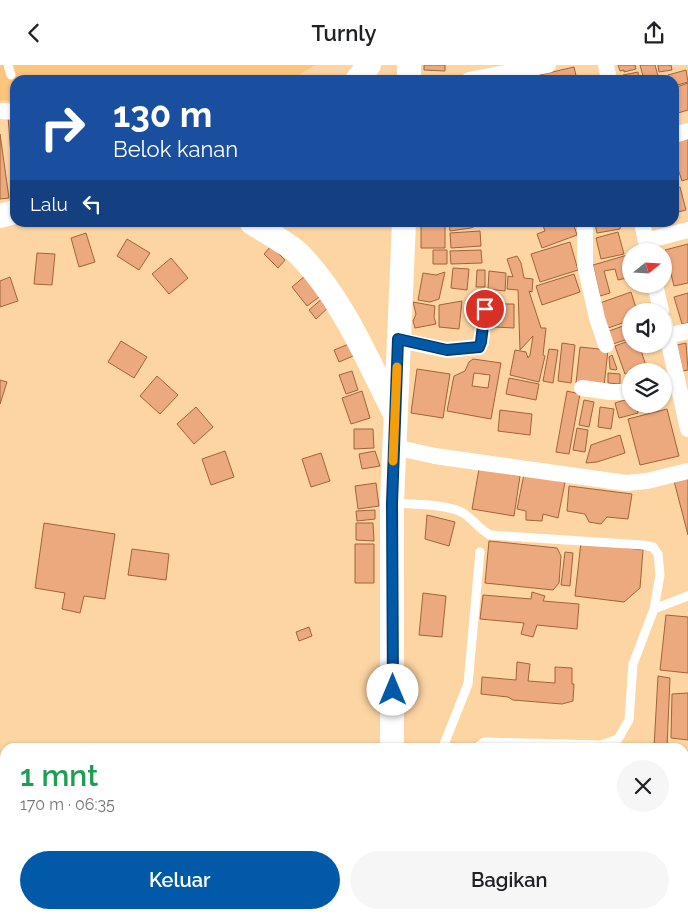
<!DOCTYPE html>
<html lang="id">
<meta charset="utf-8">
<style>
:root{--surface:#fff;--page:#f6f6f6;--text:#202124;--muted:#757577;--accent:#0259a7}
body{margin:0;font-family:Raleway,sans-serif;background:var(--page);color:var(--text);height:100vh;display:flex;flex-direction:column;font-size:19px;white-space:nowrap}
*{box-sizing:border-box;margin:0}
p{font-size:16px;color:var(--muted)}
.icon{flex:none;width:28px;height:28px;fill:none;stroke:currentColor;stroke-width:2;stroke-linecap:round;stroke-linejoin:round}
.map{position:relative;flex:1;overflow:hidden}
.panel{position:absolute;left:0px;top:678px;width:689px;height:176px;display:flex;flex-direction:column;background:var(--surface);border-radius:15px 15px 0 0;box-shadow:0 1px 4px #0004}
.panel>*{flex:none}
.top-card{position:absolute;left:10px;top:10px;width:669px;height:152px;border-radius:15px;box-shadow:0 1px 4px #0004;background:#1a4fa0;color:#fff;overflow:hidden}
.needle{width:32px;rotate:72deg}
.fabs{position:absolute;left:622px;top:178px;display:grid;gap:10px}
.fabs a{display:grid;place-items:center;width:50px;height:50px;border-radius:50%;background:var(--surface);box-shadow:0 1px 4px #0004;font-size:25px}
.pin{position:absolute;display:grid;place-items:center;width:42px;height:42px;color:#fff;margin:-21px;border:2px solid #fff;border-radius:50%;box-shadow:0 1px 5px #0007}
.me{position:absolute;width:55px;margin:-28px;rotate:0deg;stroke-linejoin:round;filter:drop-shadow(0 0 4px #0008)}
.turn{display:flex;align-items:center;gap:18px;height:105px;padding:0 20px;font-size:22px}
.turn .icon{width:65px;height:65px;stroke-width:2.5}
.turn b{display:block;font-size:35px;line-height:42px}
.then{display:flex;align-items:center;height:48px;padding:0 20px;background:#0003;gap:10px;font-size:19px}
.round{display:grid;place-items:center;flex:none;width:52px;height:52px;border-radius:26px;background:var(--page)}
.head{display:flex;align-items:center;justify-content:space-between;height:85px;padding:0 20px}
h1{font-size:30px;font-weight:600;line-height:38px;color:#1e9e55}
.primary-button{display:flex;gap:10px;margin-top:auto;padding:10px 20px}
.primary-button a{flex:1;height:58px;border-radius:30px;background:var(--accent);color:#fff;font-size:20px;font-weight:600;line-height:58px;text-align:center}
.primary-button a+a{background:var(--page);color:var(--text)}
header{display:flex;justify-content:space-between;align-items:center;height:65px;padding:0 20px;background:var(--surface);font-size:22px;font-weight:600}
.map>svg:first-child{display:block}
.built{fill:#fbc57d}
.building{fill:#eda97e;stroke:#a16339;fill-rule:evenodd}
.lines{fill:none;stroke-linecap:round;stroke-linejoin:round}
.lane{stroke:#fff;stroke-width:9}
.street{stroke:#fff;stroke-width:16}
.secondary{stroke:#fff;stroke-width:24}
.route-casing{stroke:#013a6d;stroke-width:12}
.route{stroke:#0259a7;stroke-width:9}
.slow{stroke:#f59e0b;stroke-width:9}
</style>
<header><svg class="icon" aria-label="back" viewBox="0 0 24 24"><path d="M15 5l-7 7 7 7"/></svg>Turnly<svg class="icon" aria-label="share" viewBox="0 0 24 24"><path d="M12 15V3M7 8l5-5 5 5M5 13v7h14v-7"/></svg></header>
<div class="map">
<svg width="688" height="853" viewBox="0 0 688 853">
<rect width="100%" height="100%" fill="#fdd5a3"/>
<!-- built -->
<path class="built" d="M0,0h315l-24,15h-276v22l-15,-2z"/>
<!-- building -->
<path class="building" d="M424,0h21v6l-21,-1z
M618,0h17l1,4 -12,3v-2l-4,1z
M640,0h15l3,11 -14,4z
M658,0h13l1,5 -13,2z
M574,2l3,13h-59z
M686,5l2,12 -14,4v-6h-4l-2,-5z
M638,7l1,8h-15l-1,-5z
M688,18v27l-10,3 -4,-13v-12z
M8,51h7v40h-4z
M0,69l9,64 -9,1z
M688,73v41l-6,2 -8,-24v-15z
M680,122l6,23 -12,3v-24z
M421,158h24v25h-24z
M449,158h33l-11,5 -21,3z
M542,158h17l1,3 13,-3 4,12 -35,13 -5,-14 8,-3z
M595,158h26l-1,6 -23,4z
M480,166l1,15 -30,2 -1,-15z
M618,167l6,22 -23,5 -5,-21z
M86,168l9,29 -16,5 -8,-29z
M127,174l23,14 -11,17 -22,-14z
M570,177l8,28 -38,12 -9,-28z
M688,179v39l-14,3 -9,-36z
M271,181l14,14 -7,8 -14,-14z
M433,185h14v14h-14z
M481,185l1,13 -31,1 -1,-13z
M37,188l18,1 -3,31 -18,-1z
M631,189v10l-3,1 3,12 -13,3 -3,-11 -11,2 6,22 -10,3 -7,-31z
M517,191l4,7 3,15 9,1 -1,13 -3,-1 12,37h5l-3,27 2,1 -6,26 -29,-7 5,-25 11,2 2,6 2,-3 3,-19 -13,14 -2,-60 -11,-1 1,-13 5,1 -6,-18z
M171,193l17,20 -19,16 -17,-20z
M453,203l16,1 -2,21 -16,-2z
M477,205h8v17h-9z
M489,206l17,2 -1,18 -17,-2z
M445,207l-6,27 -9,3 -12,-2 5,-27 13,2z
M574,209l6,18 -38,13 -6,-19z
M306,210l16,20 -15,11 -15,-19z
M10,212l8,24 -18,6v-26z
M480,224l15,3 -2,12 -15,-4z
M631,227l6,19h-6v9l-23,8 -8,-25z
M688,228v30l-6,1 -8,-27z
M324,232l7,8 -15,14 -7,-9z
M462,236l-3,28 -20,-2v-22z
M413,237l22,4 -1,11 2,7 -21,4 -2,-7 3,-7z
M496,239h18v24l-19,-1z
M631,258v15l-18,6 -4,-13z
M631,275v4h8l7,22h-1l1,5 -12,-1 -9,4 -10,-28z
M121,276l26,16 -13,21 -26,-16z
M562,278l13,2 -4,38 -13,-2z
M686,278l2,27 -5,1 -6,-26z
M349,279l4,12 -14,6 -5,-12z
M580,282l28,3 -4,36 -28,-3z
M549,284l9,1 -5,33 -10,-2z
M612,290l5,14 -1,1 -6,-1 -1,-12z
M473,294l28,4 -10,56 -44,-8 7,-35 11,-5 4,-9zM474,308l16,2 -2,13 -16,-2z
M417,304l33,5 -7,44 -32,-5z
M352,306l6,19 -12,4 -7,-19z
M608,308l12,1v10l-12,-1z
M157,311l21,19 -18,19 -20,-18z
M509,313l30,6 -3,16 -30,-6z
M0,315l7,2 -7,22z
M362,326l8,27 -19,6 -9,-26z
M567,326l13,3 -11,60 -13,-2z
M631,333v6h5l2,9 -19,5 -4,-15z
M584,335l10,2 -5,25 -10,-2z
M640,339h17v6l-16,2z
M196,342l17,20 -19,17 -17,-20z
M600,342l14,2 -3,20 -13,-2z
M667,344l12,47 -39,9 -12,-46z
M500,345l32,4 -2,21 -32,-4z
M577,363l11,2 -3,22 -12,-2z
M354,364h19l1,19 -20,1z
M620,370l5,18 -28,9 -11,1 5,-18z
M225,386l9,26 -23,8 -9,-26z
M375,386l5,15 -18,3 -3,-15z
M321,388l9,28 -19,6 -9,-28z
M479,404l41,7 -6,40 -42,-7z
M524,409l41,8 -7,36 -15,-4 -1,7 -16,-1v-9l-9,-2z
M688,413v57l-14,-54z
M376,418l3,23 -21,3 -3,-23z
M569,421l63,8 -4,25 -21,-2 -6,7 -12,-2 -4,-8 -18,-3z
M375,445v9l-18,2 -1,-10z
M427,450l28,7 -6,24 -24,-7z
M44,458l71,11 -10,65 -21,-3 -4,17 -18,-4 3,-16 -30,-5z
M356,458h17l1,18 -18,-1z
M489,476l68,7 4,8 -2,27 -6,7 -68,-7z
M581,477l62,8 -3,38 -16,14 -49,-6z
M355,479h19v39h-19z
M132,484l37,5 -3,26 -38,-5z
M565,487l8,1 -3,33 -9,-1z
M532,527l13,4 -2,5 36,3 -2,25 -40,-4 -4,12 -12,-3 3,-11 -44,-4 3,-24 48,4z
M423,528l23,3 -4,41 -23,-2z
M666,550l22,2v56l-28,-3z
M309,562l3,9 -13,5 -3,-9z
M517,597l13,2 -2,17 27,2v-16l17,1v16h2l-1,17 -11,3 -49,-4 -5,-3 -27,-3 1,-17 34,3z
M658,611l12,2 -3,69h-13z
M688,628v47l-17,-2 1,-44z
M684,745h4v108h-21v-4h17z
M307,849h36v4h-36z
M519,849h87l-1,4h-86z"/>
<g class="lines">
<!-- lane -->
<path class="lane" d="M8,0l3,10
M393,438c17,1 56,1 70,10 10,6 16,16 27,22l153,10 10,2 5,7 2,21 -6,34 -21,55 -4,56 -11,19 -17,6 -117,-3 -6,5
M654,544l34,-13
M443,682l25,-63 12,-132
M438,849v4
M422,853v-4"/>
<!-- street -->
<path class="street" d="M606,0l3,15
M469,15l79,-15
M0,46l15,1
M674,70l14,-4
M585,158v42l12,53 9,27
M642,158l6,27
M646,176l42,-11
M655,219l6,27
M664,256l24,108
M667,271l21,-5
M399,275l48,10 32,-3 2,-5 4,-33
M582,323l28,4h21
M394,382l41,9 191,27 21,-2 41,-10"/>
<!-- secondary -->
<path class="secondary" d="M409,0v15
M357,15l12,-15
M0,151l15,-4
M252,158c14,9 37,21 48,32 43,45 67,104 95,159
M392,682v-245l12,-279
M378,853l1,-4"/>
</g>
<g class="lines">
<!-- route casing -->
<g class="route-casing">
<path id="route" d="M393,625l-1,-187 6,-164 49,11 32,-3 2,-5 4,-33"/>
</g>
<!-- route -->
<use href="#route" class="route"/>
<!-- slow -->
<path class="slow" d="M393,396l4,-94"/>
</g>
</svg>
<div class="fabs">
<a><svg class="needle" viewBox="-14 -14 28 28"><path d="M0-13l5 13h-10z" fill="#e53935"/><path d="M0 13l5-13h-10z" fill="#757577"/></svg></a>
<a><svg class="icon" aria-label="sound" viewBox="0 0 24 24"><path d="M4 9h4l5-4v14l-5-4H4zM17 9q2 3 0 6"/></svg></a>
<a><svg class="icon" aria-label="layers" viewBox="0 0 24 24"><path d="M12 4l9 5-9 5-9-5zM3 14l9 5 9-5"/></svg></a>
</div>
<div class="pin" style="left:485px;top:244px;background:#d93025"><svg class="icon" aria-label="arrive" viewBox="0 0 24 24"><path d="M6 21V4h12l-3 4 3 4H6"/></svg></div>
<svg class="me" style="left:393px;top:625px" viewBox="-20 -20 40 40"><circle r="19" fill="#fff"/><path d="M0-13L10 11 0 6-10 11z" fill="#0259a7"/></svg>
<div class="top-card">
<div class="turn"><svg class="icon" aria-label="right" viewBox="0 0 24 24"><path d="M7 20v-9h11M14 6l5 5-5 5"/></svg><div><b>130 m</b>Belok kanan</div></div>
<div class="then">Lalu<svg class="icon" aria-label="left" viewBox="0 0 24 24"><path d="M17 20v-9H6M10 6l-5 5 5 5"/></svg></div>
</div>
<section class="panel">
<div class="head"><div><h1>1 mnt</h1><p>170 m · 06:35</p></div><a class="round"><svg class="icon" aria-label="close" viewBox="0 0 24 24"><path d="M6 6l12 12M18 6L6 18"/></svg></a></div>
<div class="primary-button"><a>Keluar</a><a>Bagikan</a></div>
</section>
</div>
